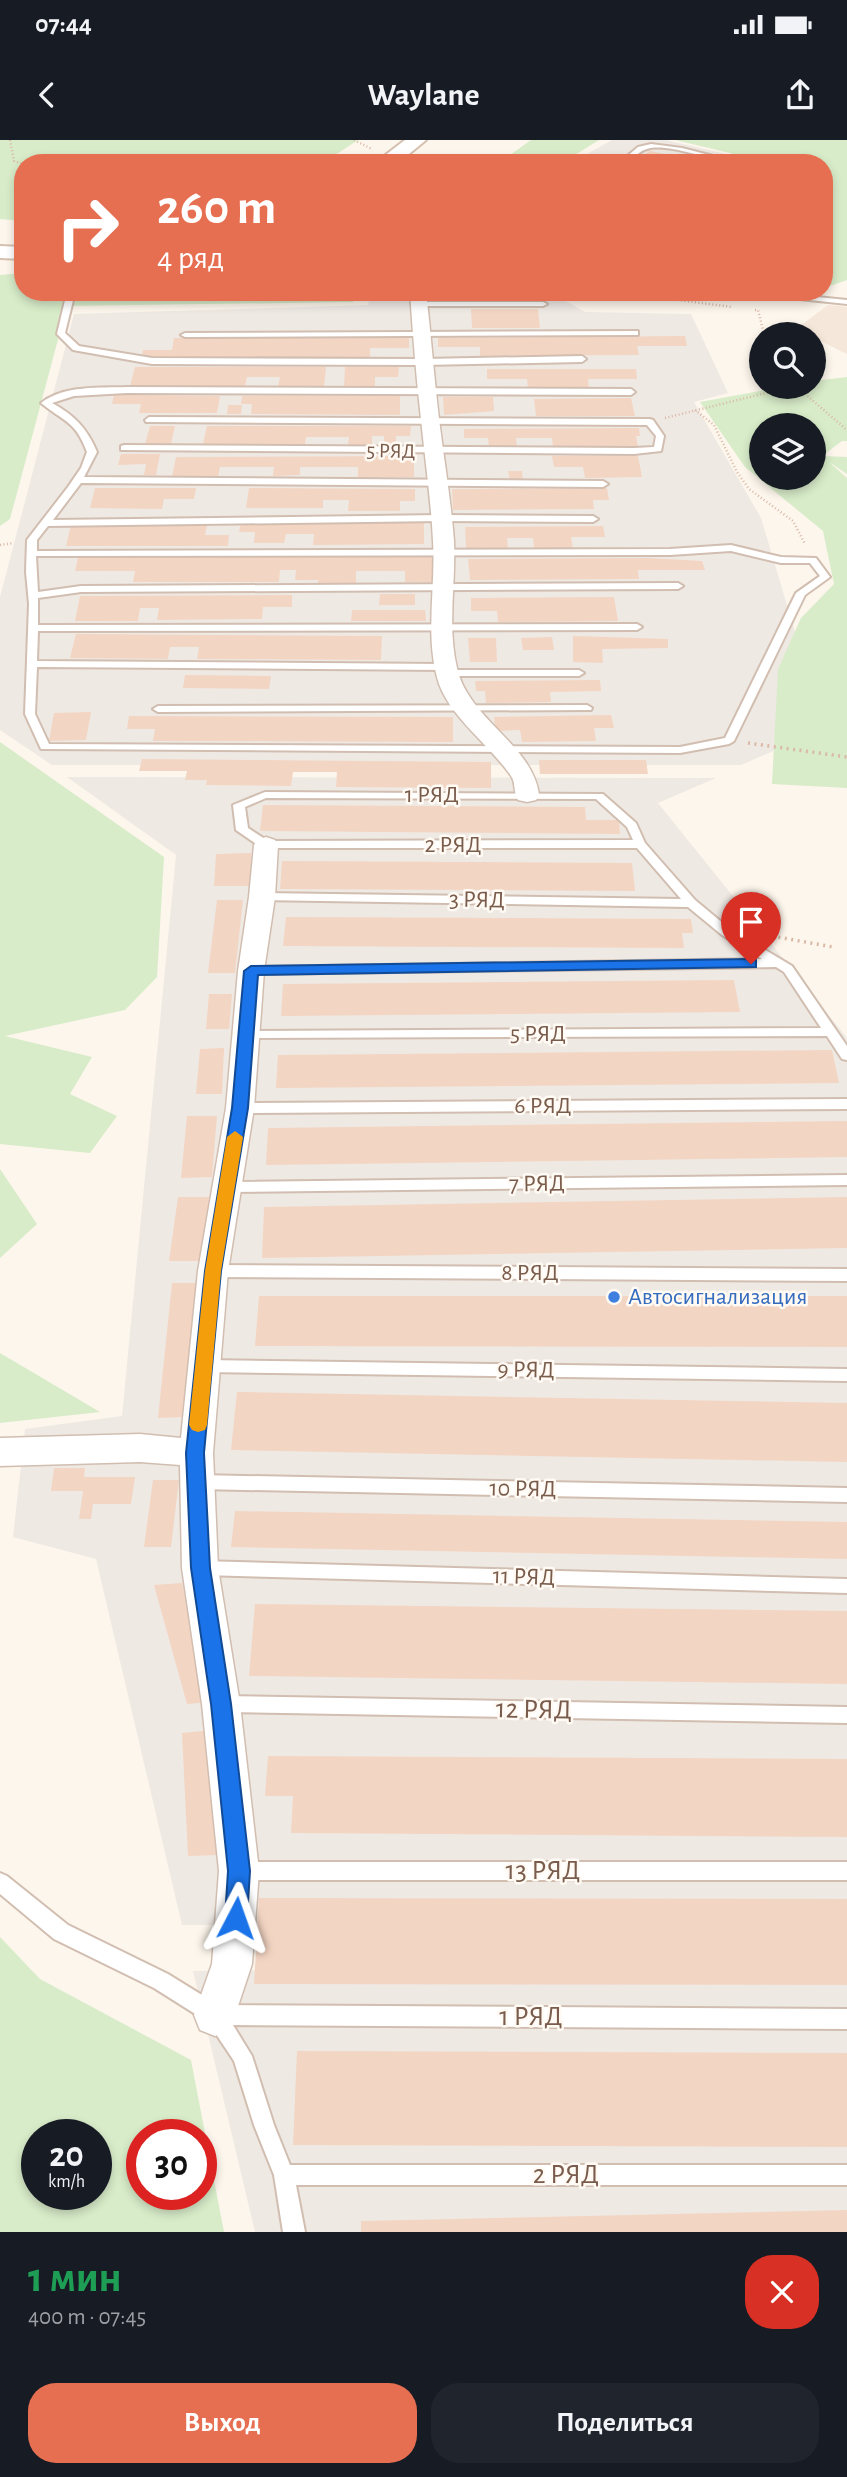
<!DOCTYPE html>
<html lang="ru">
<meta charset="utf-8">
<style>
:root{--surface:#171b24;--page:#20242c;--text:#f1f3f6;--muted:#9ea1a6;--accent:#e76f51}
body{margin:0;font-family:"Alegreya Sans",sans-serif;background:var(--page);color:var(--text);height:100vh;display:flex;flex-direction:column;font-size:26px;white-space:nowrap}
*{box-sizing:border-box;margin:0}
p{font-size:23px;color:var(--muted)}
.icon{flex:none;width:38px;height:38px;fill:none;stroke:currentColor;stroke-width:2;stroke-linecap:round;stroke-linejoin:round}
.map{position:relative;height:2092px;overflow:hidden}
.side{display:flex;flex-direction:column;background:var(--surface);flex:1}
.side>*{flex:none}
.hud{position:absolute;left:14px;top:14px;width:819px;height:147px;border-radius:28px;box-shadow:0 4px 10px #0003;background:#e76f51;color:#fff;overflow:hidden}
.buttons{position:absolute;left:749px;top:182px;display:grid;gap:14px}
.buttons a{display:grid;place-items:center;width:77px;height:77px;border-radius:50%;background:var(--surface);box-shadow:0 4px 10px #0003;font-size:35px}
.speed{position:absolute;left:21px;top:1979px;display:flex;gap:14px;font-size:35px;font-weight:700;text-align:center}
.speed>*{display:grid;place-content:center;width:91px;height:91px;border-radius:50%;background:var(--surface);box-shadow:0 4px 10px #0003;line-height:1}
.speed small{font-size:18px;font-weight:400}
.speed .limit{border:10px solid #d22;background:#fff;color:#111}
.pin{position:absolute;display:grid;place-items:center;width:60px;height:60px;color:#fff;margin:-72px -30px;border-radius:50% 50% 50% 0;rotate:-45deg;box-shadow:0 0 7px #0007}
.pin .icon{rotate:45deg}
.me{position:absolute;width:77px;margin:-38px;rotate:4deg;stroke-linejoin:round;filter:drop-shadow(0 0 5px #0008)}
.turn{display:flex;align-items:center;gap:24px;height:147px;padding:0 28px;font-size:32px}
.turn .icon{width:91px;height:91px;stroke-width:2.5}
.turn b{display:block;font-size:49px;line-height:60px}
.round{display:grid;place-items:center;flex:none;width:74px;height:74px;border-radius:28px;background:var(--page)}
.headline{display:flex;align-items:center;justify-content:space-between;height:119px;padding:0 28px}
h1{font-size:42px;font-weight:700;line-height:52px;color:#1e9e55}
.action{display:flex;gap:14px;margin-top:auto;padding:14px 28px}
.action a{flex:1;height:80px;border-radius:28px;background:var(--accent);color:#fff;font-size:28px;font-weight:700;line-height:80px;text-align:center}
.action a+a{background:var(--page);color:var(--text)}
.status{display:flex;justify-content:space-between;align-items:center;height:49px;padding:0 35px;background:var(--surface);direction:ltr}
.status svg{height:19px;fill:currentColor}
header{display:flex;justify-content:space-between;align-items:center;height:91px;padding:0 28px;background:var(--surface);font-size:32px;font-weight:700}
.map>svg:first-child{display:block}
.residential{fill:#f5e8da}
.industrial{fill:#efe9e4}
.green{fill:#d8ecc9;fill-rule:evenodd}
.building{fill:#f3d5c3}
.lines{fill:none;stroke-linecap:round;stroke-linejoin:round}
.lane-casing{stroke:#d1beb0;stroke-width:4}
.street-casing{stroke:#d1beb0;stroke-width:3}
.secondary-casing{stroke:#d6c0b0;stroke-width:4}
.path-far1{stroke:#d9b8a5;stroke-width:2.5;stroke-dasharray:1 2.5;stroke-linecap:butt}
.path{stroke:#d9b8a5;stroke-width:3.5;stroke-dasharray:2 4.5;stroke-linecap:butt}
.lane{fill:#fff;fill-rule:evenodd}
.street{fill:#fff;fill-rule:evenodd}
.secondary{fill:#fff;fill-rule:evenodd}
.route{fill:#1a73e8;stroke:#114b97;stroke-width:2}
.slow{fill:#f59e0b}
.shop-dot{fill:#3f7fe0;stroke:#fffaf3;stroke-width:2.5}
.labels{text-anchor:middle;dominant-baseline:central;stroke-width:5;stroke-linejoin:round;paint-order:stroke}
.far-street-label{font-size:21px;fill:#7a5c4d;stroke:#fffaf3}
.street-label{font-size:24px;fill:#7a5c4d;stroke:#fffaf3}
.shop-label{font-size:24px;fill:#366cbe;stroke:#fffaf3;text-anchor:start}
.near-street-label{font-size:28px;fill:#7a5c4d;stroke:#fffaf3}
</style>
<div class="status"><b>07:44</b><svg viewBox="0 0 49 12"><path d="M0 12V9h3v3zM5 12V6h3v6zM10 12V3h3v9zM15 12V0h3v12zM26 1h20v11H26zM47 4h2v5h-2z"/></svg></div>
<header><svg class="icon" aria-label="back" viewBox="0 0 24 24"><path d="M15 5l-7 7 7 7"/></svg>Waylane<svg class="icon" aria-label="share" viewBox="0 0 24 24"><path d="M12 15V3M7 8l5-5 5 5M5 13v7h14v-7"/></svg></header>
<div class="map">
<svg width="847" height="2092" viewBox="0 0 847 2092">
<rect width="100%" height="100%" fill="#fdf6ec"/>
<!-- residential -->
<path class="residential" d="M828,165l19,2v47l-33,-16v-4l-18,-5z"/>
<!-- industrial -->
<path class="industrial" d="M612,0h54l73,17 9,6h-177z
M370,152h180l35,20 106,2 37,79 -34,9 67,116 63,211 -83,36h-689l-52,-35v-133l74,-283 294,-9z
M67,637l649,1 -58,25 189,235v887h-665l-86,-366 -83,-22 12,-108 97,-13 54,-561z
M847,1823v269h-592l-62,-261z"/>
<!-- green -->
<path class="green" d="M0,0h358l-35,23h-300v58l-23,-2z
M531,0h68l-37,23h-63z
M675,0h172v140l-23,8v-125h-76l-18,-10z
M23,133v19h330v10l-286,4 -57,213 -10,7v-251z
M847,237v64h-5l-20,15 25,1v17l-18,-12 18,16v310l-75,-4 6,-115 23,-51 33,-34 -11,-53 -78,-64 -45,-65 82,-15h32v-6zM761,285h53v53h-53z
M0,602l164,115 -7,120 -32,33 -120,26 87,21 -22,37 47,22 -27,37 -90,-9z
M0,1029l37,55 -37,34z
M0,1213l100,59 -100,11z
M0,1797l40,42 151,81 33,172h-224zM37,1995h59v59h-59zM142,1995h59v59h-59z"/>
<!-- building -->
<path class="building" d="M650,11l53,11v1l-68,-2z
M471,169h67l2,19h-68z
M685,196l2,10h-50l2,9 -159,1v-9h-42v-9z
M174,198h235v10h-39v9h-228l1,-7h29z
M135,227h191l-2,20h-46l2,-10h-33l-2,9h-115z
M345,227h54l-1,10h-23v9h-31z
M487,229h149l1,10h-49l1,10h-61l-1,-10h-40z
M114,255l106,1 -3,17h-78l2,-9h-29z
M242,256h158v19l-149,-1 1,-10h-11z
M443,257h50l1,14 -50,4z
M631,258l4,18h-99l-2,-17z
M228,265h14l-1,9h-14z
M150,286h25l-4,18h-26z
M207,286h204l-1,10h-14v9h-12v-9h-12v9h-24l1,-8h-43l-1,7h-102z
M639,288l1,8h-4l2,11 -85,1 -1,-10h-36l1,10h-28l-1,-10h-24v-9z
M121,314h39l-4,21h-12l2,-11 -28,1z
M414,316v21h-56v-10h-58v8l-27,1 1,-9h-54l-2,10h-46l4,-20z
M552,316h86l4,21 -57,1 -2,-11h-29z
M508,331h14l1,10h-13z
M95,348h101l-2,11h-30l-2,10 -72,-1z
M249,348l166,1v12h-15v10h-52l1,-11h-26v8h-77z
M607,348l2,12h-16l1,9 -141,1 -1,-21z
M241,383h183v21l-111,1 1,-11h-28l-2,9h-30l1,-11h-16z
M71,385h136l-2,10h24l-1,11h-162z
M603,386l2,11h-34l2,11h-39l-1,-10h-26l1,10h-42l-1,-21z
M433,416v26h-28v-11h-49v12h-38v-3h-23l1,-10h-16l-1,12h-146l2,-11h-60l3,-13z
M647,418l55,3 3,9h-67l1,9 -169,1 -2,-21z
M380,454h35v11h-36z
M292,455v12h-29l-1,12 -105,1 2,-12h-19l-2,13h-63l5,-25z
M614,457l4,24 -120,1 -1,-11h-26v-13z
M352,470h73l1,11h-75z
M76,494l306,2 -1,24 -184,-1 2,-12h-29l-2,12 -98,-1z
M573,496l95,3v9l-66,1 1,14 -30,-1z
M552,497l2,13h-31l-2,-12z
M468,498h28l1,24h-27z
M185,535l86,1 -2,13 -86,-1z
M600,540l1,11 -51,1 1,10 -65,1 -1,-12h-9l-1,-10z
M91,572l-5,28 -37,1 5,-28z
M611,575l3,13h-20l2,13 -74,1 -2,-12 -24,1 -2,-14z
M129,576l324,1v25l-300,-1 2,-12h-28z
M142,619l349,3v26l-155,-1 1,-15h-44l-2,14 -85,-1 1,-5h-22l2,-9h-48z
M539,620h107l2,14h-108z
M263,665l322,2 1,13h33l1,14 -360,-3z
M251,713l-1,33h-36l2,-32z
M282,721l350,2 3,28 -355,-2z
M217,760h26l-8,73h-27z
M286,777l405,2 2,14h-11l2,15 -401,-2z
M734,840l6,32 -459,4 2,-32z
M209,854h23l-3,35h-23z
M224,908l-2,46h-26l4,-45z
M832,910l7,33 -563,5 2,-33z
M187,976h30l-5,61 -31,1z
M847,981v36l-581,8 2,-37z
M178,1057h31l-8,64h-32z
M847,1057v51l-585,10 2,-51z
M172,1143h25l-13,134 -26,1z
M259,1156h588v51l-592,-1z
M237,1252l610,11v59l-616,-12z
M54,1328h31l-1,9h51l-4,27h-38l-2,15h-12l4,-28h-32z
M153,1340h26l-8,67h-27z
M235,1371l612,11v37l-616,-12z
M182,1443l28,119 -23,2 -33,-119z
M255,1464l592,7v73l-598,-8z
M213,1590l6,125 -31,1 -6,-123z
M268,1616l579,3v78l-556,-4 2,-37h-28z
M259,1758l588,1v86l-593,-1z
M297,1911l550,2v94l-554,-2z
M847,2070v22h-486v-11z"/>
<g class="lines">
<!-- lane casing -->
<g class="lane-casing">
<path id="lane" d="M651,4l31,4 43,11 -4,2c-19,-4 -56,-18 -74,-12 -8,2 -13,9 -19,14h-9l19,-16z
M67,152h8l-10,41 14,13 73,12 272,1 158,-3 4,3 -4,3 -158,3 -272,-1 -79,-14 -16,-16z
M734,152h33l80,8v4z
M420,162h123l4,2 -4,2h-126v-4z
M638,191v4h-3l-450,2 -4,-2 4,-2z
M127,247l504,2 4,3 -4,3 -504,-2 -53,3 -22,7c22,12 35,25 45,49l-13,25 519,4 5,3 -5,3 -522,-4 -28,37 389,-5 151,1 5,3 -5,3 -151,-1 -394,5 -11,14v11l633,-2 61,-4 50,12 35,1 14,19 -25,18 -71,146 -5,3 -49,9 -639,-4 -16,-35 4,-110 -3,-32 1,-32 41,-53 13,-19 6,-16c-12,-32 -23,-30 -46,-49 23,-18 58,-15 86,-16zM731,411l50,12h29l10,13 -24,17 -71,145 -45,9 -631,-3 -14,-30 2,-47 408,3 -4,3 5,3h133l5,-3 -5,-3h-133l4,-3 -5,-3 -408,-3 1,-30 599,-1 5,-3 -5,-3 -599,1v-27l43,-6 597,-3 5,-3 -5,-3 -597,3 -43,6 -2,-36 634,-1z
M149,277l501,2 3,1 11,16 -3,15 -27,3 -513,-4v-4l3,-1 510,3 20,-1 2,-11 -9,-11 -501,-3 -1,-2z
M587,565l5,3 -1,2 -433,2 -5,-3 5,-3z
M265,652l338,2 33,29 9,20 50,57 35,29 62,37 55,80v14l-5,-1 -15,-23 -586,2 -1,-3 6,-4 575,-3 -37,-56 -8,-5 -529,7 -2,-3 2,-3 4,-1 511,-8 -40,-24 -34,-28 -430,-7 -2,-3 2,-3 4,-1 419,6 -44,-51h-375l-26,-18 -3,-25zM266,658l330,1 31,28 6,13 -365,1 -20,-13 -3,-21z
M847,959v10l-607,4 -7,-5 7,-5z
M847,1035v10l-621,7 -7,-5 7,-5z
M213,1125l634,4v12l-634,-4 -5,-2 -2,-4 2,-4z
M205,1220l642,9v12l-642,-9 -5,-2 -3,-4 3,-4z
M199,1335l648,13v14l-648,-13 -6,-2 -2,-5 2,-5z
M201,1421l646,18v14l-646,-18 -6,-2 -2,-5 2,-5z
M223,1556l624,11v16l-624,-11 -6,-2 -3,-6 3,-6z
M239,1722h608v18h-608l-7,-3 -2,-6 2,-6z
M0,1733l7,3 61,49 100,49 50,31 629,4v20l-614,-4 19,31 22,69 16,40h557v20h-551l9,47h-22l-9,-57 -20,-50 -20,-64 -26,-39 -54,-34 -100,-49 -54,-45z"/>
</g>
<!-- street casing -->
<g class="street-casing">
<path id="street" d="M410,152h16c5,43 8,85 13,127 5,41 12,81 15,122 2,41 -7,86 3,127 11,51 76,77 82,127l-3,5 -9,2 -9,-2c-5,-8 -2,-17 -7,-24 -21,-31 -59,-57 -72,-92 -15,-46 -3,-96 -6,-143 -2,-41 -8,-81 -12,-122 -5,-42 -8,-84 -11,-127z
M266,697l9,3 3,5 -3,52 -11,74 -10,137 -26,163 -15,182 5,115 22,136 19,167 -7,93 -22,66 -15,6 -15,-6 -6,-15 18,-51 7,-93 -17,-167 -20,-136 -2,-103 -40,-3 -140,4v-28l140,-4 41,4 17,-167 28,-163 12,-137 11,-74 5,-52 3,-5z"/>
</g>
<!-- secondary casing -->
<g class="secondary-casing">
<path id="secondary" d="M405,0h21l-28,23h-23z
M0,106l23,1v12l-23,-1z"/>
</g>
<!-- path-far1 -->
<path class="path-far1" d="M10,0l4,21 9,3
M354,0l18,9
M666,152l12,8 54,7
M755,170h3l6,24
M797,247l50,43
M695,270l19,15 23,47 12,17 44,32 12,23
M665,278l125,-31
M0,405l13,-2"/>
<!-- path -->
<path class="path" d="M748,603l99,14
M772,796l61,11"/>
<!-- lane -->
<use href="#lane" class="lane"/>
<!-- street -->
<use href="#street" class="street"/>
<!-- secondary -->
<use href="#secondary" class="secondary"/>
</g>
<!-- route -->
<path class="route" d="M751,819l5,1v7l-498,8 -10,133 -27,163 -17,182 6,115 21,136 19,167 -3,47 -4,7 -7,3 -8,-3 -3,-7 3,-47 -17,-167 -20,-136 -5,-115 19,-182 27,-163 12,-137 7,-5z"/>
<!-- slow -->
<path class="slow" d="M235,991l8,6 -22,134 -14,154 -2,5 -7,2 -6,-2 -3,-5 16,-154 22,-134z"/>
<!-- markers -->
<circle class="shop-dot" cx="614" cy="1157" r="7"/>
<g class="labels">
<!-- far-street labels -->
<g class="far-street-label">
<text transform="translate(391 311) rotate(1)">5 РЯД</text>
</g>
<!-- street labels -->
<g class="street-label">
<text x="432" y="655">1 РЯД</text>
<text x="453" y="705">2 РЯД</text>
<text transform="translate(477 760) rotate(1)">3 РЯД</text>
<text x="538" y="894">5 РЯД</text>
<text x="543" y="966">6 РЯД</text>
<text transform="translate(537 1044) rotate(-1)">7 РЯД</text>
<text x="530" y="1133">8 РЯД</text>
<text transform="translate(526 1230) rotate(1)">9 РЯД</text>
<text transform="translate(523 1349) rotate(1)">10 РЯД</text>
<text transform="translate(524 1437) rotate(2)">11 РЯД</text>
</g>
<!-- shop labels -->
<g class="shop-label">
<text x="628" y="1157">Автосигнализация</text>
</g>
<!-- near-street labels -->
<g class="near-street-label">
<text transform="translate(534 1570) rotate(1)">12 РЯД</text>
<text x="543" y="1731">13 РЯД</text>
<text x="531" y="1877">1 РЯД</text>
<text x="566" y="2035">2 РЯД</text>
</g>
</g>
</svg>
<div class="buttons">
<a><svg class="icon" aria-label="search" viewBox="0 0 24 24"><circle cx="10" cy="10" r="6"/><path d="M15 15l6 6"/></svg></a>
<a><svg class="icon" aria-label="layers" viewBox="0 0 24 24"><path d="M12 4l9 5-9 5-9-5zM3 14l9 5 9-5"/></svg></a>
</div>
<div class="speed"><div>20<small>km/h</small></div><div class="limit">30</div></div>
<div class="pin" style="left:751px;top:824px;background:#d93025"><svg class="icon" aria-label="arrive" viewBox="0 0 24 24"><path d="M6 21V4h12l-3 4 3 4H6"/></svg></div>
<svg class="me" style="left:236px;top:1778px" viewBox="-20 -20 40 40"><path d="M0-17L14 15 0 8-14 15z" fill="#1a73e8" stroke="#fff" stroke-width="4"/></svg>
<div class="hud">
<div class="turn"><svg class="icon" aria-label="right" viewBox="0 0 24 24"><path d="M7 20v-9h11M14 6l5 5-5 5"/></svg><div><b>260 m</b>4 ряд</div></div>
</div>
</div>
<section class="side">
<div class="headline"><div><h1>1 мин</h1><p>400 m · 07:45</p></div><a class="round" style="background:#d93025;color:#fff"><svg class="icon" aria-label="close" viewBox="0 0 24 24"><path d="M6 6l12 12M18 6L6 18"/></svg></a></div>
<div class="action"><a>Выход</a><a>Поделиться</a></div>
</section>
